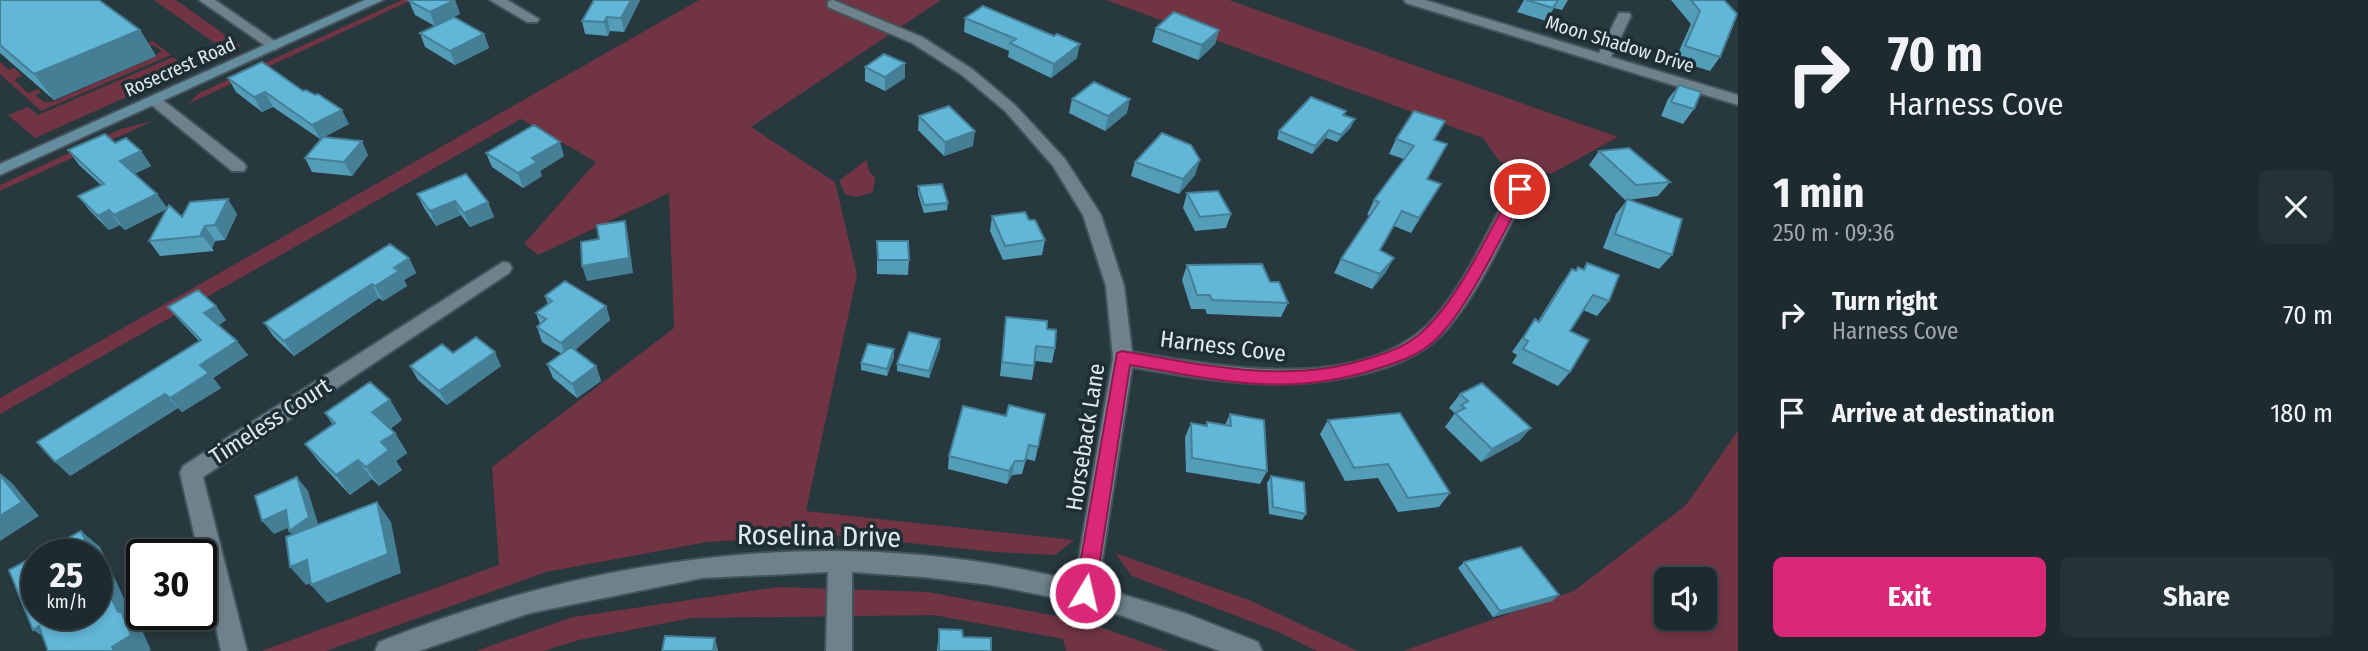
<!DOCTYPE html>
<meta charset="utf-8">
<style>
:root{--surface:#1d2a2f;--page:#253237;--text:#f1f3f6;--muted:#a0a7aa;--line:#3b464b;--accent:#db2777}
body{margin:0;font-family:"Fira Sans Condensed",sans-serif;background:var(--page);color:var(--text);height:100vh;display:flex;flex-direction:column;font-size:26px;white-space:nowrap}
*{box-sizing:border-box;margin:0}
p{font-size:23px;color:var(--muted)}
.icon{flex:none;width:38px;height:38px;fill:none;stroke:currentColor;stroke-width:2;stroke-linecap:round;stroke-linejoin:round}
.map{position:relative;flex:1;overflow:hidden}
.sheet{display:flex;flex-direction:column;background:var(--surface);width:630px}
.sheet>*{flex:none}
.hud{background:#1d2a2f;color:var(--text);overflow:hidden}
.controls{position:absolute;left:1654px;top:567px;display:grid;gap:14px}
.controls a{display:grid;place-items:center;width:63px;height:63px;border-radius:10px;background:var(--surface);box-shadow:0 4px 10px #0003,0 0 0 2px var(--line);font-size:35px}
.speed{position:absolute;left:21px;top:539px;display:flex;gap:14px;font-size:35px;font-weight:700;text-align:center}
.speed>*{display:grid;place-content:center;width:91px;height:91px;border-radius:50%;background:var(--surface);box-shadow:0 4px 10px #0003,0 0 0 2px var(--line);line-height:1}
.speed small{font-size:18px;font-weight:400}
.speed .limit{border:4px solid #111;border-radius:10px;background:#fff;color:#111}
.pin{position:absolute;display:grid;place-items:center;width:60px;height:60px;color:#fff;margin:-30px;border:4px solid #fff;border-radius:50%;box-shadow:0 2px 7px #0007}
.me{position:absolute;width:77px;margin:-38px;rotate:9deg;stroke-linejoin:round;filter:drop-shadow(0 0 5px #0008)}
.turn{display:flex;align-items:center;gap:24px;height:147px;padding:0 35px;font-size:32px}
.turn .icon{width:91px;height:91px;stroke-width:2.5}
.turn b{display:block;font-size:49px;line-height:60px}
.round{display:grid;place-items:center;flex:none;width:74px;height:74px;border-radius:10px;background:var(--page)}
.head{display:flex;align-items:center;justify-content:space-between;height:119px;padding:0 35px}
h1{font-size:42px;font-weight:700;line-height:52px}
.cta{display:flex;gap:14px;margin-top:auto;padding:14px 35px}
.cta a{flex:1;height:80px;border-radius:10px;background:var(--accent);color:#fff;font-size:28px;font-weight:700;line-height:80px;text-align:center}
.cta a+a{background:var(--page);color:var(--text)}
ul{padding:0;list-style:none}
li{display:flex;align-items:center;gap:21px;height:98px;padding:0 35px}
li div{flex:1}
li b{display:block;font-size:26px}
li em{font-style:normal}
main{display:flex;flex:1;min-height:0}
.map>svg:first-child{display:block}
.green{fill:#713442;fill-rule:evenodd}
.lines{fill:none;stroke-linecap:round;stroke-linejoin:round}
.minor-casing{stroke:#45545a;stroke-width:4}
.secondary-casing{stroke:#45545a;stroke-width:4}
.minor{fill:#6f828b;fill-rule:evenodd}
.secondary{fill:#648e9f;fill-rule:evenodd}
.wall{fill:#549db9}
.shaded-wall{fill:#457f96}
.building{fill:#62b6d7;stroke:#457f96;stroke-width:2}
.route{fill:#db2777;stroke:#8e194d;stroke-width:2}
.labels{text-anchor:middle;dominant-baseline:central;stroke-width:7;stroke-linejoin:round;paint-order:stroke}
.far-street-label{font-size:19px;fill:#dfeaef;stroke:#1d2e35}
.street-label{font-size:23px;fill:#dfeaef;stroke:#1d2e35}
.near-street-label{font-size:28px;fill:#dfeaef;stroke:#1d2e35}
</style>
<main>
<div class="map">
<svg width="1738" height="651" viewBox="0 0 1738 651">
<rect width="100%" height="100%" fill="#27383f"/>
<!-- green -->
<path class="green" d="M154,0h22l65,46 -206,92 -27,-23 20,-8 10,8 135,-58 12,9 38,-17z
M402,0h10l-224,104 11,-11z
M699,0h242l-190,127 84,55 22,93 -51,236 268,29 -19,15 -60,-3 -162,-17 -126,7 -161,30 -220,79h-65l238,-86 -7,-98 182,-139 -5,-135 -131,62 -14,-11 72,-82 -75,-43 -521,295v-16z
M1106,0h123l389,137 -67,37 -51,-12 -17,-24z
M153,41l18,14 -130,56 -41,-37v-12l9,8 5,-2 8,7 -8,5 14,13 10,-4 3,3 -6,3 9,7h8l105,-46 -1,-2 6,-3 -9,-6 -6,2 -3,-2z
M153,121l-153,70v-6l121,-56z
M866,160l4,13 5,4 -2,15 -16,5 -12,-3 -6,-13z
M1738,431v220h-335l171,-60 112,-86zM1666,579h38v39h-38z
M1115,553l134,47 109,51h-41l-36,-18 -149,-57z
M778,587l150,5 155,29 85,30h-102l-3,-12 -129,-24 -242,3 -113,22 -35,11h-68l97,-34z"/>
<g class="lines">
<!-- minor casing -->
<g class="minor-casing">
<path id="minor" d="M199,0h16l67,46 -7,4 -5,-1z
M490,0h17l32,19 -2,3h-10z
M833,0l89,37 50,32 43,36 50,54 36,56 23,71 8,66c89,15 234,43 302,-34 35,-39 53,-89 80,-133h12l2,4c-24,47 -46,98 -80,139 -21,24 -48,36 -78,44 -81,22 -157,9 -238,-5l-34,220 89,27 71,28 4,9h-42l-97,-35 -66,-18 -66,-13 -68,-8 -71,-5v79h-26l2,-79 -126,6 -172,35 -111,38h-44l4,-9c221,-88 463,-120 696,-61l38,-223 -7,-72 -23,-71 -30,-49 -48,-55 -43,-36 -50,-32 -84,-36v-6z
M1404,0h21l174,53 20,-40h10l2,3 -20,41 127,38v10l-332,-102z
M154,95l5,2 85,66 2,4 -2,4h-12l-83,-68 -3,-3z
M503,262l6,1 3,5 -3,5 -306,204 44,174h-26l-20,-96h-2l-19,-82 3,-7z"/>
</g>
<!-- secondary casing -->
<g class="secondary-casing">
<path id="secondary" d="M365,0h18l-383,175v-11z"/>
</g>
<!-- minor -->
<use href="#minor" class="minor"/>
<!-- secondary -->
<use href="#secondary" class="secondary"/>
</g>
<!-- wall -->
<path class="wall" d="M0,0l140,30 16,26 -102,44 -54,-47z
M455,0l5,14 -9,4 33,16 5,14 -34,17 -30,-18 -5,-14 15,-7 -20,-11 -6,-14z
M594,0h46l-16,32 -14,-1 -2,5 -23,-2 -3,-13z
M1524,0h44l-6,10 -8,-2 -8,13 -29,-9z
M1671,0h53l-4,57 -10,14 -35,-11 16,-36z
M965,18l89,18 23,22 -26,20 -43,-21 1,-6 -45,-19z
M1156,28l63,2 -4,14 -17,16 -46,-18z
M865,67l40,11 -20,13 -20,-10z
M228,78l121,46 -25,13 44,18 -16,21 -40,-4 -7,-14 16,-20 -1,1 -47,-32 -11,5 -26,-20z
M1679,85l15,24 -11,15 -22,-8 7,-17z
M1072,99l55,14 -22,18 -36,-18z
M1344,115l7,12 -14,15 -11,-4 -14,16 -35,-15 2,-8z
M919,116l54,30 -29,10 -26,-26z
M1396,139l39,1 -8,39 14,5 -30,49 -17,-7 -14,25 6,21 -14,17 -38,-16 7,-14 29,-43 -3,-1 7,-15 30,-41 -15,-5z
M115,143l26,8 10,15 -17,8 23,20 10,14 15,9 55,-3 -12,26 -10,1 -3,7 2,3 -54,5 -11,-15 17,-32 -41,21 -5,-5 -11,5 -19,-19 -12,-15 23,-11 -22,-20 -11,-15z
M1599,151l71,31 -12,14 -30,4 44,55 -13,14 -56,-21 13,-34 11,-14h-2l-36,-35z
M486,153l78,3 -24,15 2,5 -19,12 -31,-21z
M1135,162l60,13 -16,19 -48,-18z
M918,186l30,17 -1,7 -23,3 -6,-19z
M1187,193l44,21 -5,14 -31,3 -12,-23z
M417,194l71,8 6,15 -24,10 -9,-12 -25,11 -12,-18z
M992,216l37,4 16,20 -3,15 -39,5 -13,-29z
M877,241l32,19 -1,15 -31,-1z
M409,258l7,15 -12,7 3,6 -24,15 -4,-3 -85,58 -20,-19 -10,-14z
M1587,263l22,38 -12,15 -14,-6 -13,21v41l-12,14 -46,-23 5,-8 -5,-3 23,-33 3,2 23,-37 11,-15 3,1 3,-3 5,2z
M1187,265l83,17 18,21 -7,14 -74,-3 -2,-5h-14l-9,-29z
M545,296l61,10 4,14 -35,30 21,16 5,15 -24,17 -24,-20 -6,-14 15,-10 -20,-12 -5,-15 3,-3 -4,-11 12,-9z
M216,306l10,14 -7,5 29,30 -35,23 8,10 -39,24 -4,-4 -108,68 129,-135 -19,-20 -12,-14z
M1006,317l41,12 8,19 -3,15 -17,-2 -3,19 -32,-4z
M940,339v8l-11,31 -32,-7v-7z
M894,349v8l-7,19 -26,-6v-7z
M453,353l48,13 -54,39 -29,-25 -8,-14z
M1460,394l71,34 -12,13 -38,21 -36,-35 10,-14 -6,-5z
M390,400l12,20 -12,9 5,4 12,20 -11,8 6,9 -23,16 -7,-7 -22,16 -30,-32 -15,-19 28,-19 -8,-12z
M1045,414l-10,47 -9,-2 -4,15 -10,1 -5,9 -59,-15 1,-13 57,-40z
M1230,414l37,57 -7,13 -74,-12 -1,-35 6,-14 14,3 2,-4 18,3z
M1328,420l122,73 -11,14 -41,5 -20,-34 -33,3 -25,-47z
M1271,476l35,38 -4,6 -33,-6 -2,-31z
M1464,562l95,33 -7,6 -59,16 -35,-49z
M939,629l24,8 28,14h-54z"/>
<!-- shaded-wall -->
<path class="shaded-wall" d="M455,0l5,14 -25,12 -5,-14z
M631,0h9l-16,32 -3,-14z
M607,17l3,14 -2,5 -4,-14z
M140,30l16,26 -102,44 -20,-26z
M1219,30l-4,14 -17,16 4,-15z
M484,34l5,14 -34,17 -5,-14z
M1080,44l-3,14 -26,20 3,-14z
M905,63v15l-20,13v-14z
M265,92l8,15 -11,5 -8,-15z
M1130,99l-3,14 -22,18 3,-15z
M342,110l7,14 -29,15 -8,-14z
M1355,119l-4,8 -14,15 4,-7z
M1329,130l-3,8 -14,16 3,-8z
M975,131l-2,15 -29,10 1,-14z
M362,141l6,14 -16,21 -8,-14z
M560,142l4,14 -24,15 2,5 -19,12 -5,-15 14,-15z
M141,151l10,15 -20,9 -11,-14z
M1200,160l-5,15 -16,19 4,-15z
M1441,184l-9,15 -21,34 8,-15z
M157,194l10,15 -42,21 -11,-15z
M228,199l9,15 -12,26 -10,-15z
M455,201l6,14 -25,11 -6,-15z
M488,202l6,15 -24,10 -6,-14z
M109,210l11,15 -11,5 -11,-14z
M625,221l3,14 5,38 -46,8 -5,-15z
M205,226l10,15 -3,7 -11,-14z
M409,258l7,15 -12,7 3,6 -24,15 -8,-15 19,-18z
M1394,258l-8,14 -14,17 8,-15z
M372,284l7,14 -85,58 -10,-15z
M216,306l10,14 -11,7 -11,-14z
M606,306l4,14 -44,37 -5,-14z
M940,339v8l-11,31v-7z
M237,341l11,14 -35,23 8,10 -39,24 -12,-14 30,-33z
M894,349v8l-7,19v-7z
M495,352l6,14 -54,39 -8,-14z
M596,366l5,15 -24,17 -5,-14z
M165,394l13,14 -108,68 -15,-14z
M390,400l12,20 -17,12 -13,-20z
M1531,428l-12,13 -38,21 11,-13z
M395,433l12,20 -11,8 6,9 -23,16 -13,-19 15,-25z
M358,460l14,19 -22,16 -14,-20z
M1015,461l-3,14 -5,9 2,-13z
M0,473l12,10 27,33 -39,25z
M297,477l11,14 12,39 -20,14 -11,-13z
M377,502l14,20 10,51 -74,30 -16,-18z
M286,510l11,14 -23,10 -12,-13z
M81,531l19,16 35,75 5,4 11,24 -2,1h-35l-2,-4 6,-35 -22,-47v-10h-4z
M307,560l16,18 -17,7 -16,-18z
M1559,595l-7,6 -59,16 7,-6z
M39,626l16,18 -22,-14z
M715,638l3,12v1h-5z"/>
<!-- building -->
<path class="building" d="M0,0h99l41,30 -106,44 -34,-29z
M412,0h43l-25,12 -21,-11z
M594,0h37l-10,18 -14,-1 -3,5 -22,-1z
M1526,0h32l-5,8z
M1691,0h33l13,14 -17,43 -35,-11 15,-35z
M983,6l71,30 3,-2 23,10 -26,20 -44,-21 6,-4 -51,-21z
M1174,12l45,18 -17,15 -46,-17z
M454,17l30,17 -34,17 -30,-18z
M884,54l21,9 -20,14 -20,-10z
M262,62l41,29 3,-1 9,5 3,-1 24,16 -30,15 -47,-33 -11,5 -26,-19z
M1094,82l36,17 -22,17 -36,-17z
M1679,85l22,7 -7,17 -23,-7z
M1311,97l35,14 -3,4 12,4 -14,16 -12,-5 -14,16 -36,-15z
M949,106l26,25 -30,11 -26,-26z
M1414,111l31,10 -11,19 13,4 -20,35 14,5 -22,34 -17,-7 -22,39 14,8 -14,16 -39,-15 38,-57 -5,-2 40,-54 -18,-7z
M534,125l26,17 -28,16 5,4 -19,11 -32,-20z
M1162,133l29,12 9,15 -17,19 -48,-17z
M105,134l10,9 11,-5 15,13 -21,10 37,33 -43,21 -5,-5 -11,6 -20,-20 26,-12 -36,-34z
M323,137l39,4 -18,21 -39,-4z
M1629,148l41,34 -34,3 -37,-34z
M466,174l22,28 -24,11 -9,-12 -25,10 -13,-17z
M942,184l6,19 -24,2 -6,-19z
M1218,191l13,23 -31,3 -13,-24z
M228,199l-13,26 -10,1 -4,8 2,2 -54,5 20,-36 13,12 8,-15z
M1627,199l55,20 -10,36 -57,-21z
M1025,212l4,8h6l10,20 -40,6 -13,-30z
M625,221l4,37 -47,8 -1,-24 18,-3 -2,-14z
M877,241h31l1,19h-31z
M390,244l19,14 -15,10 5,3 -24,15 -3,-2 -88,57 -20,-18z
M1587,263l32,12 -10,26 -16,-6 -23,36 19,9 -19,32 -47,-23 5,-8 -5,-3 12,-19 4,3 33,-53 4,2 2,-4 6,3z
M1262,264l8,18h9l9,21 -76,-3 -2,-5h-13l-10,-30z
M565,281l41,25 -45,37 -24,-16 9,-8 -10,-6 16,-12 -7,-5z
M198,290l18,16 -12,7 33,28 -37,24 9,8 -39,25 -5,-4 -110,68 -18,-20 164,-102 -33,-33z
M1006,317l41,4v8l9,1 -1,18 -19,-2 -2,20 -32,-4z
M909,332l31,7 -11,32 -32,-7z
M476,337l19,15 -56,39 -29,-25 32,-22 11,9z
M868,344l26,5 -7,20 -26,-6z
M571,347l25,19 -24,18 -25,-20z
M370,382l20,18 -18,12 23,21 -14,9 8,8 -23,17 -8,-7 -22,15 -31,-31 30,-21 -10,-10z
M1482,383l49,45 -39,21 -37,-36 10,-5 -4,-3 7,-4 -8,-7z
M1009,405l36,9 -7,33 -9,-2 -4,16h-10l-6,10 -60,-15 14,-50 43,10z
M1400,413l50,80 -42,5 -20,-34 -34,4 -26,-48z
M1230,414l34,6 3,51 -75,-13 -1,-35 16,3v-4l24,4z
M0,475l22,27 -22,14z
M1271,476l33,6 2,32 -33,-7z
M297,477l12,40 -20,14 -3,-21 -24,11 -7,-25z
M377,502l11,52 -77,31 -4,-25 -17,7 -4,-30z
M81,531l11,24h-54z
M1521,547l38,48 -59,16 -36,-49z
M37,555v59h59v-49l22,47 3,-1 10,24 -19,12 2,4h-66l-9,-25 -6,4 -24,-60z
M939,629l23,1 1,7 28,1v13h-52z
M665,636l50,2 -2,13h-51z"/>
<!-- route -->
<path class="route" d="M1520,184l7,5c-24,43 -59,122 -94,153 -16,14 -37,21 -57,27 -88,29 -159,11 -246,-4l-35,228 -3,7 -7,2 -7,-2 -3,-7 42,-240 5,-2c83,14 166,34 248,7 18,-5 38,-13 52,-26 37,-33 66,-99 91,-143z"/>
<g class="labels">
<!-- far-street labels -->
<g class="far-street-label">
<text transform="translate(1620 44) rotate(17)">Moon Shadow Drive</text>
<text transform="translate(180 67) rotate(-24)">Rosecrest Road</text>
</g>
<!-- street labels -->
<g class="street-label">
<text transform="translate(1223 346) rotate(7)">Harness Cove</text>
<text transform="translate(270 421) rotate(-33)">Timeless Court</text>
<text transform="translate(1085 437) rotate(-81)">Horseback Lane</text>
</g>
<!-- near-street labels -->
<g class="near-street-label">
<text transform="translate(819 536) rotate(1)">Roselina Drive</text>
</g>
</g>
</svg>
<div class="controls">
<a><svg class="icon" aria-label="sound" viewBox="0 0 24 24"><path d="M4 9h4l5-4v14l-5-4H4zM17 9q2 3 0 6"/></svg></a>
</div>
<div class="speed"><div>25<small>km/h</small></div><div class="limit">30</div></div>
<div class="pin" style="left:1520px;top:189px;background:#d93025"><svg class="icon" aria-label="arrive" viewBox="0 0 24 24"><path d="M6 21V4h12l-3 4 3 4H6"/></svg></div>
<svg class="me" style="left:1085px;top:593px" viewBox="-20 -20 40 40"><circle r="17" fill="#db2777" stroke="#fff" stroke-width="3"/><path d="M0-11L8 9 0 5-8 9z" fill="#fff"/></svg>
</div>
<section class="sheet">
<div class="hud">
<div class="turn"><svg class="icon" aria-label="right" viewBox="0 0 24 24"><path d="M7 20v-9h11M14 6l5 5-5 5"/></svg><div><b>70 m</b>Harness Cove</div></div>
</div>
<div class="head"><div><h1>1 min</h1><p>250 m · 09:36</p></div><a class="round"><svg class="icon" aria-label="close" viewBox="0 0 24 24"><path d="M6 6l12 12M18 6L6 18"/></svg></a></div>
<ul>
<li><svg class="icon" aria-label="right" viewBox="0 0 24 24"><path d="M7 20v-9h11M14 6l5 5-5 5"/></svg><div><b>Turn right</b><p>Harness Cove</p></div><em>70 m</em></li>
<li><svg class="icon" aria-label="arrive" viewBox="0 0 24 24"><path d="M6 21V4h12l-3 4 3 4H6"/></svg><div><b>Arrive at destination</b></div><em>180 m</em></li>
</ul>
<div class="cta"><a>Exit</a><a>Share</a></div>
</section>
</main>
